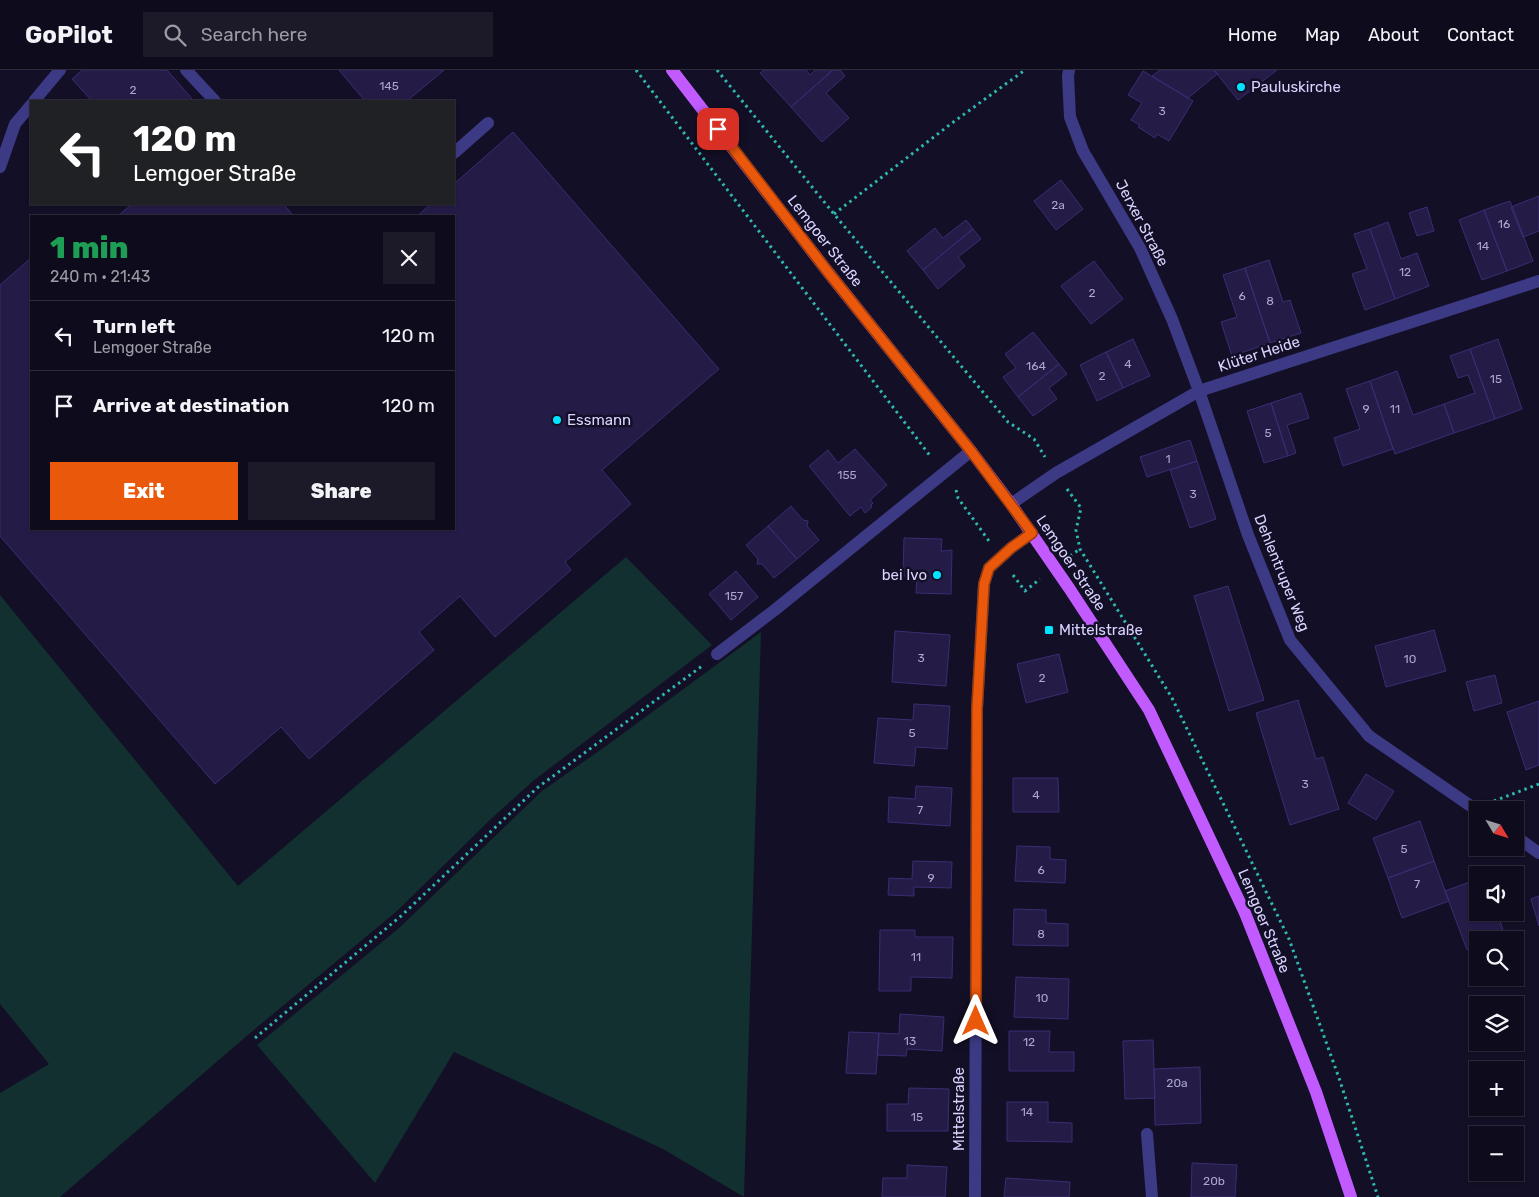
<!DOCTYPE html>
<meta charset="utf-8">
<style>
:root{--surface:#0e0b1c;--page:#1c1929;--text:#f1f3f6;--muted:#9b9ba3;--line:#2e2b3b;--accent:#ea580c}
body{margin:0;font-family:Rubik,sans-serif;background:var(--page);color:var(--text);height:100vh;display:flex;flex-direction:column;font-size:19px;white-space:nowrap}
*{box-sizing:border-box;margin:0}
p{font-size:16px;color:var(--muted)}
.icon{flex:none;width:28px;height:28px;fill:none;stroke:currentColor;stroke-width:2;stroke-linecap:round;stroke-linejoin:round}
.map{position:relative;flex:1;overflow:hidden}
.details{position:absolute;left:30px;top:145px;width:425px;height:315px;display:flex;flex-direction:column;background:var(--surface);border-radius:0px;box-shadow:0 1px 4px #0004,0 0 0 1px var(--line)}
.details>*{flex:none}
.banner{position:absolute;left:30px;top:30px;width:425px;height:105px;border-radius:0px;box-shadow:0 1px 4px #0004,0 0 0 1px var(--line);background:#202124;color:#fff;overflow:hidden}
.needle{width:32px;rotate:128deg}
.tools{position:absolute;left:1469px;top:731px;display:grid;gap:10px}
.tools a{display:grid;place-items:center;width:55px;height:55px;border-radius:0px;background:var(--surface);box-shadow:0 1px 4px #0004,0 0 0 1px var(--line);font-size:25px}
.pin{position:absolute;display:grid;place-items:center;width:42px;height:42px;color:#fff;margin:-21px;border-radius:10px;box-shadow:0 2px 8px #0006}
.me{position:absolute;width:55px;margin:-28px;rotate:0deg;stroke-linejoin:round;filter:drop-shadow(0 0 4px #0008)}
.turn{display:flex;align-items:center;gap:18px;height:105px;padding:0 20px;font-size:22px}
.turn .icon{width:65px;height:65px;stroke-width:2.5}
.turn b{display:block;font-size:35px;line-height:42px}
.round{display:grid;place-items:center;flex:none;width:52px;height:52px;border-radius:0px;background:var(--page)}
.headline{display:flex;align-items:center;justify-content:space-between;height:85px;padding:0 20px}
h1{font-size:30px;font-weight:800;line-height:38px;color:#1e9e55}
.cta{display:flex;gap:10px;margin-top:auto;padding:10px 20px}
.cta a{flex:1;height:58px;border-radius:0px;background:var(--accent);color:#fff;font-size:20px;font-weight:800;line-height:58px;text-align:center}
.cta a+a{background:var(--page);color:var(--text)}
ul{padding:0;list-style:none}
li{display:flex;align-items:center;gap:15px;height:70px;padding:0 20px;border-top:1px solid var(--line)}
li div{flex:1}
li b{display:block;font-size:19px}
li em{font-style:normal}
header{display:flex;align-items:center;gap:30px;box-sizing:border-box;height:70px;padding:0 25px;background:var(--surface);border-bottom:1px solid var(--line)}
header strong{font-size:24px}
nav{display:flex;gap:28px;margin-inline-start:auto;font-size:18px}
.search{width:350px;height:45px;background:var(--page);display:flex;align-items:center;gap:12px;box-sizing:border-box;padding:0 18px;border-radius:0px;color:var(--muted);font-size:19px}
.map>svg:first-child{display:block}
.green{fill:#12302f}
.building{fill:#241b47;stroke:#3b2d73}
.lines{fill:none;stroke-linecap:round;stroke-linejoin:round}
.path{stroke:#2fb8b0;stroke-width:3;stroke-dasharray:2.5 4;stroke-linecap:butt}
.lane{stroke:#3d3a85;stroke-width:12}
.street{stroke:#3d3a85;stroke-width:12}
.primary{stroke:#c25bff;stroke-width:12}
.route-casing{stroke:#983908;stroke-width:12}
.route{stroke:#ea580c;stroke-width:9}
.poi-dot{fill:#00e5ff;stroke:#130f26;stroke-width:2}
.labels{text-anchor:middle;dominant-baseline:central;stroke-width:5;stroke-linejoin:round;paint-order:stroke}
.number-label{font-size:12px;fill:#aca6d1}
.poi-label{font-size:15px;fill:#d9d4ff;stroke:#130f26;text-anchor:start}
.street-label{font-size:15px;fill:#d9d4ff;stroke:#130f26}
</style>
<header>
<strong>GoPilot</strong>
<div class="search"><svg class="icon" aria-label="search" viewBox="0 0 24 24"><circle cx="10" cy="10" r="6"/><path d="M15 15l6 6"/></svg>Search here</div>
<nav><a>Home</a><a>Map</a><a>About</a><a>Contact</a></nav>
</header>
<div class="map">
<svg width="1539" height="1127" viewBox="0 0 1539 1127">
<rect width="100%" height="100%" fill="#130f26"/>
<!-- green -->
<path class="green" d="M626,487l86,88 -179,136 -41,37 -95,93 -148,123 -189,163h-60v-104l49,-29 -49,-60v-409l238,291z
M761,562l-17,565 -81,-48 -209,-97 -79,131 -118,-138 142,-117 143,-137 64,-45z"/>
<!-- building -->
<path class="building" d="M82,0h85l27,31h-102l-20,-22z
M339,0h105l-37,31h-42z
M764,0h42l4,5 5,-5h18l-42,37 -31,-34z
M833,0h7l5,6 -19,17 23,25 -27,24 -31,-35z
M1160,0h54l3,4 -29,24 -36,-22z
M1214,0h63l-39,30z
M1143,1l50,30 -24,40 -12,-7 -2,4 -17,-11 2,-2 -9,-5 11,-17 -14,-8z
M513,62l206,237 -117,101 29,34 -66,58 6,8 -76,67 -35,-41 -41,36 15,18 -125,109 -28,-32 -66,57 -215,-248v-251l31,-27v271h423v-313h-37l14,-12h23v-20z
M1061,110l22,29 -27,21 -22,-29z
M1539,126v35l-16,6 -12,-30z
M1510,131l23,60 -26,10 -23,-61z
M132,134h151l11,12h-176z
M1427,137l7,24 -17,5 -8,-23z
M1484,140l23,61 -25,9 -23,-60z
M966,150l7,9 -50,41 -16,-19 28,-23 8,10z
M1388,152l13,37 16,-6 12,33 -34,13 -25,-70z
M973,159l8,10 -23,18 7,9 -27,23 -15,-19z
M1370,159l25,70 -30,11 -13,-36 15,-5 -13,-35z
M1269,190l14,42 7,-2 11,33 -31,10 -25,-75z
M1094,191l29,38 -32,25 -30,-38z
M1245,198l25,75 -38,13 -11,-34 16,-5 -14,-42z
M1033,262l26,32 -41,33 -15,-20 13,-9 -11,-14z
M1133,269l17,37 -27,12 -17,-36z
M1498,269l24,70 -27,10 -25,-70z
M1470,279l25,70 -41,14 -10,-29 31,-11 -7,-18 -10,3 -8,-22z
M1106,282l17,36 -26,13 -17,-36z
M1059,294l8,10 -18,14 8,11 -24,17 -15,-19z
M1397,301l16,44 31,-11 10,29 -59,21 -25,-73z
M1370,311l23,68 -50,17 -9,-28 26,-9 -14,-40z
M1301,323l8,25 -22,7 9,28 -8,3 -17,-53z
M1271,333l17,53 -24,7 -17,-52z
M1190,370l7,21 -50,16 -7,-20z
M855,379l32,36 -17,15 3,3 -2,2 1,2 -7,6 -4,-6 -11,9 -41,-50 19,-16 10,13z
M1197,391l19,58 -26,9 -20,-58z
M791,436l12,14 5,1 -1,5 12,14 -22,19 -29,-33z
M768,456l29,33 -23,19 -12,-14h-5l1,-5 -12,-14z
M904,468l38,1 -1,12 11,-1 -1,44 -35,-1 1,-17h-14z
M736,501l22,26 -27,23 -22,-26z
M1228,516l36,114 -35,11 -35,-115z
M1434,560l12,41 -60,16 -11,-41z
M895,561l55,4 -4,51 -54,-4z
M1059,584l9,38 -42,11 -9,-39z
M1495,605l7,28 -28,8 -8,-29z
M1298,630l18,59 7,-2 16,52 -49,16 -34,-112z
M1539,631v64l-13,5 -19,-58z
M914,634l36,2 -3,43 -31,-2 -2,19 -40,-3 4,-45 35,2z
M1366,704l28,17 -18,29 -28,-17z
M1013,708h45l1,34h-46z
M916,716l36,2 -2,38 -62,-4 1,-25 26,2z
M1420,751l14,40 -46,17 -15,-40z
M1017,776l33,1v12l16,1 -1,23 -50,-2z
M913,791l39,1 -1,26 -37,-1v9l-26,-1 1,-17 23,1z
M1434,791l15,40 -47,17 -14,-40z
M1478,809v33h19l8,24 -11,4h-16v6l-11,4 -22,-59z
M1539,826v30l-8,-27z
M1014,839l32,1v13l22,1v22l-55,-1z
M880,860h35v7h38l-1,41 -41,-1v14h-32z
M1016,907l53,2 -1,40 -54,-2z
M900,944l44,3 -2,34 -35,-2 -1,7 -29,-1 2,-22 20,1z
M1009,961h41l-1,21h25v19h-65z
M849,962l30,1 -3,41 -30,-1z
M1153,970l2,58 -30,1 -2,-58z
M1200,997l1,56 -46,2 -1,-56z
M909,1018l40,1 -1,42h-61v-27h21z
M1007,1032h41v20l24,1v19l-65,-1z
M1192,1093l45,2 -2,32h-44z
M907,1095l40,2 -2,30h-63l1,-19h24z
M1006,1108l64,4 -1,15h-65z"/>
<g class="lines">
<!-- path -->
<path class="path" d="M636,0l295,387
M717,0l117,144 174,208 26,17 11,18
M834,144l118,-91 73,-53
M1067,419l14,19 -5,22 4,19 92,149 117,241 50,139 39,119
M956,420l2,8 31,43
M1070,486l10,-7
M1013,505l12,16 15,-12
M1494,731l45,-17
M255,968l146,-122 136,-128 165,-122"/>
<!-- lane -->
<path class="lane" d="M186,0l29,31
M34,31l26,-31
M454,83l34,-30
M0,97l15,-43 16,-19
M717,584l59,-45 195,-158"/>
<!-- street -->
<path class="street" d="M1069,0l-1,6 2,41 13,34 57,97 32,71 27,72 49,144 42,105 79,96 109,75
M1011,434l45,-31 143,-82 340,-110
M1515,766l24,17
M1147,1064l5,63
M975,1127l2,-488 7,-125 5,-16 22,-20 21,-15"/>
<!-- primary -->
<path class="primary" d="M672,0l156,202 143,179 40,53 58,84 80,122 96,203 71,179 35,105"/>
</g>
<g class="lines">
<!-- route casing -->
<g class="route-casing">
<path id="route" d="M718,59l110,143 143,179 61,82 -21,15 -22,20 -5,16 -7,125 -1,312"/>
</g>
<!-- route -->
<use href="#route" class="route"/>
</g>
<!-- markers -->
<g class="poi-dot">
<circle cx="1241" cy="17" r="5"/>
<circle cx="557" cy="350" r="5"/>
<circle cx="937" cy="505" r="5"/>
<rect x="1044" y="555" width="10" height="10" rx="2.5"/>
</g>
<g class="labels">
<!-- number labels -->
<g class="number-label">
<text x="389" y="16">145</text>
<text x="133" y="20">2</text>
<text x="1162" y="41">3</text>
<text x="1058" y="135">2a</text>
<text x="1504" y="154">16</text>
<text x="1483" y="176">14</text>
<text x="1405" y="202">12</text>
<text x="1092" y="223">2</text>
<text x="1242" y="226">6</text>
<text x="1270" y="231">8</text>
<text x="1128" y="294">4</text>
<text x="1036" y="296">164</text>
<text x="1102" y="306">2</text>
<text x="1496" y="309">15</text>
<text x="1366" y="339">9</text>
<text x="1395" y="339">11</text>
<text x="1268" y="363">5</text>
<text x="1168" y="389">1</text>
<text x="847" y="405">155</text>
<text x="1193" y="424">3</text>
<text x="734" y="526">157</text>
<text x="921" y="588">3</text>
<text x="1410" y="589">10</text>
<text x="1042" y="608">2</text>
<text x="912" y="663">5</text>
<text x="1305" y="714">3</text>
<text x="1036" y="725">4</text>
<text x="920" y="740">7</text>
<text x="1404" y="779">5</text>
<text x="1041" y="800">6</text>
<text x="931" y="808">9</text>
<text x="1417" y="814">7</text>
<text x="1041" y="864">8</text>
<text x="916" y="887">11</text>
<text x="1042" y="928">10</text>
<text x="910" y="971">13</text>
<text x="1029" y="972">12</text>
<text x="1177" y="1013">20a</text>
<text x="1027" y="1042">14</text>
<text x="917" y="1047">15</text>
<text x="1214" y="1111">20b</text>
</g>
<!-- poi labels -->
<g class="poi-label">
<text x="1251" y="17">Pauluskirche</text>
<text x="567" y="350">Essmann</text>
<text x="927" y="505" text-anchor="end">bei Ivo</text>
<text x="1059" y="560">Mittelstraße</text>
</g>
<!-- street labels -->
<g class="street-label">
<text transform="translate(1142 153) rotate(62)">Jerxer Straße</text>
<text transform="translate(825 171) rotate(52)">Lemgoer Straße</text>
<text transform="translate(1259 284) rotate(-18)">Klüter Heide</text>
<text transform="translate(1071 493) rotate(56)">Lemgoer Straße</text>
<text transform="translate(1282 503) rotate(68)">Dehlentruper Weg</text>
<text transform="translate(1264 851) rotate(67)">Lemgoer Straße</text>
<text transform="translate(959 1039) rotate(-90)">Mittelstraße</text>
</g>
</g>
</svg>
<div class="tools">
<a><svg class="needle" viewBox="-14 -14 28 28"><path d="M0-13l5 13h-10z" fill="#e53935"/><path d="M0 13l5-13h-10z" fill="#9b9ba3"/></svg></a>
<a><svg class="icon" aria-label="sound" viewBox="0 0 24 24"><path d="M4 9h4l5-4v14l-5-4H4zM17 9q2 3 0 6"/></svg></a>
<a><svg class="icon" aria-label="search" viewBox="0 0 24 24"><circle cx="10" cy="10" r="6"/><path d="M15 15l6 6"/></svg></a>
<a><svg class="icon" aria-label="layers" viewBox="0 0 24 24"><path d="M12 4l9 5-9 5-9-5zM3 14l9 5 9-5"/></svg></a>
<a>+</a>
<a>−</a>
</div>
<div class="pin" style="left:718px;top:59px;background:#d93025"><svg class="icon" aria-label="arrive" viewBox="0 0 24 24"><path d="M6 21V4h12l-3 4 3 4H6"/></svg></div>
<svg class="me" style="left:976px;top:951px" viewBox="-20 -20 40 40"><path d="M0-17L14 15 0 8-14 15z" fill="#ea580c" stroke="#fff" stroke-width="4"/></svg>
<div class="banner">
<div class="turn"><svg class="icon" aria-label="left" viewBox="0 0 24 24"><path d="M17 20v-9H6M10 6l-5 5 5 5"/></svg><div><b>120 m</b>Lemgoer Straße</div></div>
</div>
<section class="details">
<div class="headline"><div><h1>1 min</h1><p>240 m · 21:43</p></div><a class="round"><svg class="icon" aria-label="close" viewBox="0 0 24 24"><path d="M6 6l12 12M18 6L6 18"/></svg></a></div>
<ul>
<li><svg class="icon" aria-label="left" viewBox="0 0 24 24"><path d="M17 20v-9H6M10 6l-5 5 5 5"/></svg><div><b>Turn left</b><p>Lemgoer Straße</p></div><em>120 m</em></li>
<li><svg class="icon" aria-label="arrive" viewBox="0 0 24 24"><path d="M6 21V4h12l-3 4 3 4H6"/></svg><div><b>Arrive at destination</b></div><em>120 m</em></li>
</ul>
<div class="cta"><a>Exit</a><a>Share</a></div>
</section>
</div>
